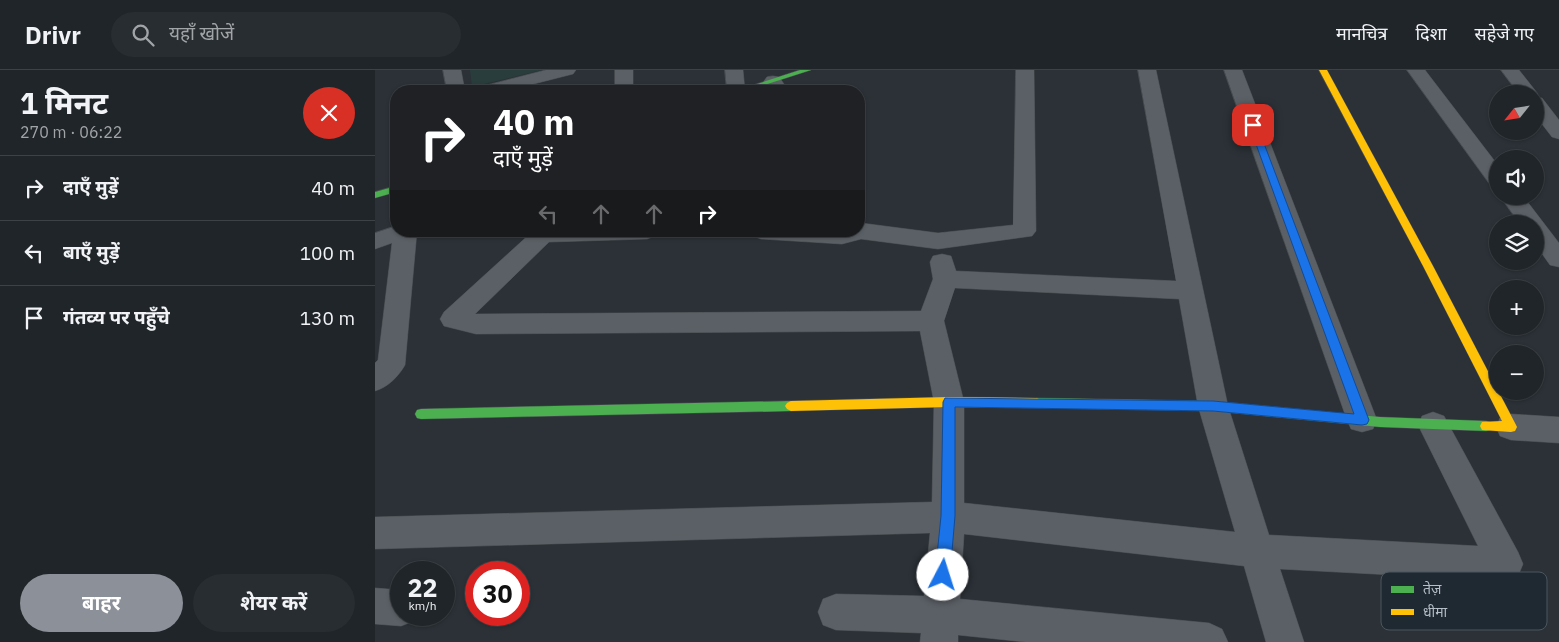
<!DOCTYPE html>
<html lang="hi">
<meta charset="utf-8">
<style>
:root{--surface:#202529;--page:#282d31;--text:#f1f3f6;--muted:#a2a5a8;--line:#3d4246;--accent:#8c9099}
body{margin:0;font-family:"IBM Plex Sans","Noto Sans Devanagari",sans-serif;background:var(--page);color:var(--text);height:100vh;display:flex;flex-direction:column;font-size:19px;white-space:nowrap}
*{box-sizing:border-box;margin:0}
p{font-size:16px;color:var(--muted)}
.icon{flex:none;width:28px;height:28px;fill:none;stroke:currentColor;stroke-width:2;stroke-linecap:round;stroke-linejoin:round}
.map{position:relative;flex:1;overflow:hidden}
.panel{display:flex;flex-direction:column;background:var(--surface);width:375px}
.panel>*{flex:none}
.guide{position:absolute;left:15px;top:15px;width:475px;height:152px;border-radius:20px;box-shadow:0 1px 4px #0004,0 0 0 1px var(--line);background:#202124;color:#fff;overflow:hidden}
.needle{width:32px;rotate:240deg}
.tools{position:absolute;left:1114px;top:15px;display:grid;gap:10px}
.tools a{display:grid;place-items:center;width:55px;height:55px;border-radius:50%;background:var(--surface);box-shadow:0 1px 4px #0004,0 0 0 1px var(--line);font-size:25px}
.speed{position:absolute;left:15px;top:491px;display:flex;gap:10px;font-size:25px;font-weight:700;text-align:center}
.speed>*{display:grid;place-content:center;width:65px;height:65px;border-radius:50%;background:var(--surface);box-shadow:0 1px 4px #0004,0 0 0 1px var(--line);line-height:1}
.speed small{font-size:12px;font-weight:400}
.speed .limit{border:8px solid #d22;background:#fff;color:#111}
.pin{position:absolute;display:grid;place-items:center;width:42px;height:42px;color:#fff;margin:-21px;border-radius:10px;box-shadow:0 2px 8px #0006}
.me{position:absolute;width:55px;margin:-28px;rotate:5deg;stroke-linejoin:round;filter:drop-shadow(0 0 4px #0008)}
.turn{display:flex;align-items:center;gap:18px;height:105px;padding:0 20px;font-size:22px}
.turn .icon{width:65px;height:65px;stroke-width:2.5}
.turn b{display:block;font-size:35px;line-height:42px}
.lanes{display:flex;align-items:center;height:48px;padding:0 20px;background:#0003;justify-content:center;gap:25px;direction:ltr}
.lanes .off{opacity:.35}
.round{display:grid;place-items:center;flex:none;width:52px;height:52px;border-radius:26px;background:var(--page)}
.summary{display:flex;align-items:center;justify-content:space-between;height:85px;padding:0 20px}
h1{font-size:30px;font-weight:700;line-height:38px}
.primary-button{display:flex;gap:10px;margin-top:auto;padding:10px 20px}
.primary-button a{flex:1;height:58px;border-radius:30px;background:var(--accent);color:#fff;font-size:20px;font-weight:700;line-height:58px;text-align:center}
.primary-button a+a{background:var(--page);color:var(--text)}
ul{padding:0;list-style:none}
li{display:flex;align-items:center;gap:15px;height:65px;padding:0 20px;border-top:1px solid var(--line)}
li div{flex:1}
li b{display:block;font-size:19px}
li em{font-style:normal}
header{display:flex;align-items:center;gap:30px;box-sizing:border-box;height:70px;padding:0 25px;background:var(--surface);border-bottom:1px solid var(--line)}
header strong{font-size:24px}
nav{display:flex;gap:28px;margin-inline-start:auto;font-size:18px}
.search{width:350px;height:45px;background:var(--page);display:flex;align-items:center;gap:12px;box-sizing:border-box;padding:0 18px;border-radius:28px;color:var(--muted);font-size:19px}
main{display:flex;flex:1;min-height:0}
.map>svg:first-child{display:block}
.green{fill:#293d3d}
.lines{fill:none;stroke-linecap:round;stroke-linejoin:round}
.street-casing{stroke:#474c50;stroke-width:1}
.fast-casing{stroke:#474c50;stroke-width:1}
.slow-casing{stroke:#474c50;stroke-width:1}
.street{fill:#5b6066;fill-rule:evenodd}
.fast{fill:#4caf50;fill-rule:evenodd}
.slow{fill:#ffc107;fill-rule:evenodd}
.route{fill:#1a73e8;stroke:#114b97}
.key{fill:#1f2932;stroke:#4c565f;stroke-width:1}
.key-label{font-size:14px;fill:#b6bfc8}
</style>
<header>
<strong>Drivr</strong>
<div class="search"><svg class="icon" aria-label="search" viewBox="0 0 24 24"><circle cx="10" cy="10" r="6"/><path d="M15 15l6 6"/></svg>यहाँ खोजें</div>
<nav><a>मानचित्र</a><a>दिशा</a><a>सहेजे गए</a></nav>
</header>
<main>
<section class="panel">
<div class="summary"><div><h1>1 मिनट</h1><p>270 m · 06:22</p></div><a class="round" style="background:#d93025;color:#fff"><svg class="icon" aria-label="close" viewBox="0 0 24 24"><path d="M6 6l12 12M18 6L6 18"/></svg></a></div>
<ul>
<li><svg class="icon" aria-label="right" viewBox="0 0 24 24"><path d="M7 20v-9h11M14 6l5 5-5 5"/></svg><div><b>दाएँ मुड़ें</b></div><em>40 m</em></li>
<li><svg class="icon" aria-label="left" viewBox="0 0 24 24"><path d="M17 20v-9H6M10 6l-5 5 5 5"/></svg><div><b>बाएँ मुड़ें</b></div><em>100 m</em></li>
<li><svg class="icon" aria-label="arrive" viewBox="0 0 24 24"><path d="M6 21V4h12l-3 4 3 4H6"/></svg><div><b>गंतव्य पर पहुँचे</b></div><em>130 m</em></li>
</ul>
<div class="primary-button"><a>बाहर</a><a>शेयर करें</a></div>
</section>
<div class="map">
<svg width="1184" height="572" viewBox="0 0 1184 572">
<rect width="100%" height="100%" fill="#2b3137"/>
<!-- green -->
<path class="green" d="M95,0h72l-70,17z"/>
<g class="lines">
<!-- street casing -->
<g class="street-casing">
<path id="street" d="M68,0h18l4,21h-18z
M171,0h30l-3,4 -67,17h-29l3,-4z
M240,0h18v21h-18z
M350,0h18l2,21h-18z
M641,0h18l2,161 -4,5 -94,13 -77,-10 -19,5 -81,-5 -8,-3 -3,-5h109v-7l2,-1 77,10 75,-8z
M763,0h18l72,336 41,129 209,11 -60,-121 4,-9 11,-4 11,4 74,136 5,12 -5,12 -12,5 -226,-12 24,73h-38l-22,-76 -280,-32 -4,65 249,24 13,6 6,13h-203l-67,-7v7h-38l1,-9 -85,-3 -13,-5 -5,-13 5,-13 13,-5 88,2 6,-63 -555,16v-32l557,-15 2,-100 -14,-71 -444,3 -32,-8 -4,-7 4,-7 89,-81h125l-3,5 -8,3 -98,3 -74,72 446,-3 12,-32 -3,-17 3,-6 9,-2 9,2 5,15 220,10zM580,218l224,11 19,107 37,126 -271,-29v-101l-20,-81z
M849,0h18l135,350 -4,9 -11,3 -11,-3 -4,-9z
M1032,0h18l72,94v20l-8,-1z
M1126,0h18l19,24 -2,3 6,1 17,22v19l-7,-2 -17,-22v-21h-16z
M398,6l6,1 10,14h-18l-7,-10 3,-4z
M1125,126h23l36,47v24l-9,-2 -15,-21v-20h-15z
M21,156v5h21l-12,134c-7,12 -17,22 -30,26v-28l3,-3 14,-117 -17,6v-16z
M1136,344l48,3v26l-48,-3 -11,-4 -4,-9 4,-9z
M0,518l26,2v25h15l-2,6 -13,5 -26,-2z"/>
</g>
<!-- fast casing -->
<g class="fast-casing">
<path id="fast" d="M425,0h11l-65,21h-11z
M21,116v6l-21,6v-6z
M662,328l176,3 167,16 106,4 4,1 2,4 -2,4 -4,1 -106,-4 -167,-16 -176,-3 -4,-2 -2,-3 2,-3z
M416,331l4,2 2,3 -2,3 -4,2 -370,8 -4,-1 -2,-4 2,-4 4,-1z"/>
</g>
<!-- slow casing -->
<g class="slow-casing">
<path id="slow" d="M944,0h8l106,196 82,157 2,4 -2,4 -4,1 -29,-2 -2,-4 2,-4 20,-1 -79,-155z
M574,327l88,1 4,2 2,3 -2,3 -4,2 -88,-1 -158,4 -4,-2 -2,-3 2,-3 4,-2z"/>
</g>
<!-- street -->
<use href="#street" class="street"/>
<!-- fast -->
<use href="#fast" class="fast"/>
<!-- slow -->
<use href="#slow" class="slow"/>
</g>
<!-- route -->
<path class="route" d="M878,53l4,2 112,295 -2,4 -5,1 -149,-14 -258,-4v109l-5,59 -2,5 -5,3 -5,-3 -3,-5 6,-59 2,-114 2,-4 268,3 141,13 -105,-289z"/>
<!-- legend -->
<rect x="1006" y="502" width="166" height="58" rx="8" class="key"/>
<rect x="1016" y="516" width="23" height="7" fill="#4caf50"/>
<rect x="1016" y="539" width="23" height="6" fill="#ffc107"/>
<g class="key-label">
<text x="1048" y="524">तेज़</text>
<text x="1048" y="547">धीमा</text>
</g>
</svg>
<div class="tools">
<a><svg class="needle" viewBox="-14 -14 28 28"><path d="M0-13l5 13h-10z" fill="#e53935"/><path d="M0 13l5-13h-10z" fill="#a2a5a8"/></svg></a>
<a><svg class="icon" aria-label="sound" viewBox="0 0 24 24"><path d="M4 9h4l5-4v14l-5-4H4zM17 9q2 3 0 6"/></svg></a>
<a><svg class="icon" aria-label="layers" viewBox="0 0 24 24"><path d="M12 4l9 5-9 5-9-5zM3 14l9 5 9-5"/></svg></a>
<a>+</a>
<a>−</a>
</div>
<div class="speed"><div>22<small>km/h</small></div><div class="limit">30</div></div>
<div class="pin" style="left:878px;top:55px;background:#d93025"><svg class="icon" aria-label="arrive" viewBox="0 0 24 24"><path d="M6 21V4h12l-3 4 3 4H6"/></svg></div>
<svg class="me" style="left:568px;top:505px" viewBox="-20 -20 40 40"><circle r="19" fill="#fff"/><path d="M0-13L10 11 0 6-10 11z" fill="#1a73e8"/></svg>
<div class="guide">
<div class="turn"><svg class="icon" aria-label="right" viewBox="0 0 24 24"><path d="M7 20v-9h11M14 6l5 5-5 5"/></svg><div><b>40 m</b>दाएँ मुड़ें</div></div>
<div class="lanes"><svg class="icon off" aria-label="left" viewBox="0 0 24 24"><path d="M17 20v-9H6M10 6l-5 5 5 5"/></svg><svg class="icon off" aria-label="ahead" viewBox="0 0 24 24"><path d="M12 20V5M6 11l6-6 6 6"/></svg><svg class="icon off" aria-label="ahead" viewBox="0 0 24 24"><path d="M12 20V5M6 11l6-6 6 6"/></svg><svg class="icon" aria-label="right" viewBox="0 0 24 24"><path d="M7 20v-9h11M14 6l5 5-5 5"/></svg></div>
</div>
</div>
</main>
